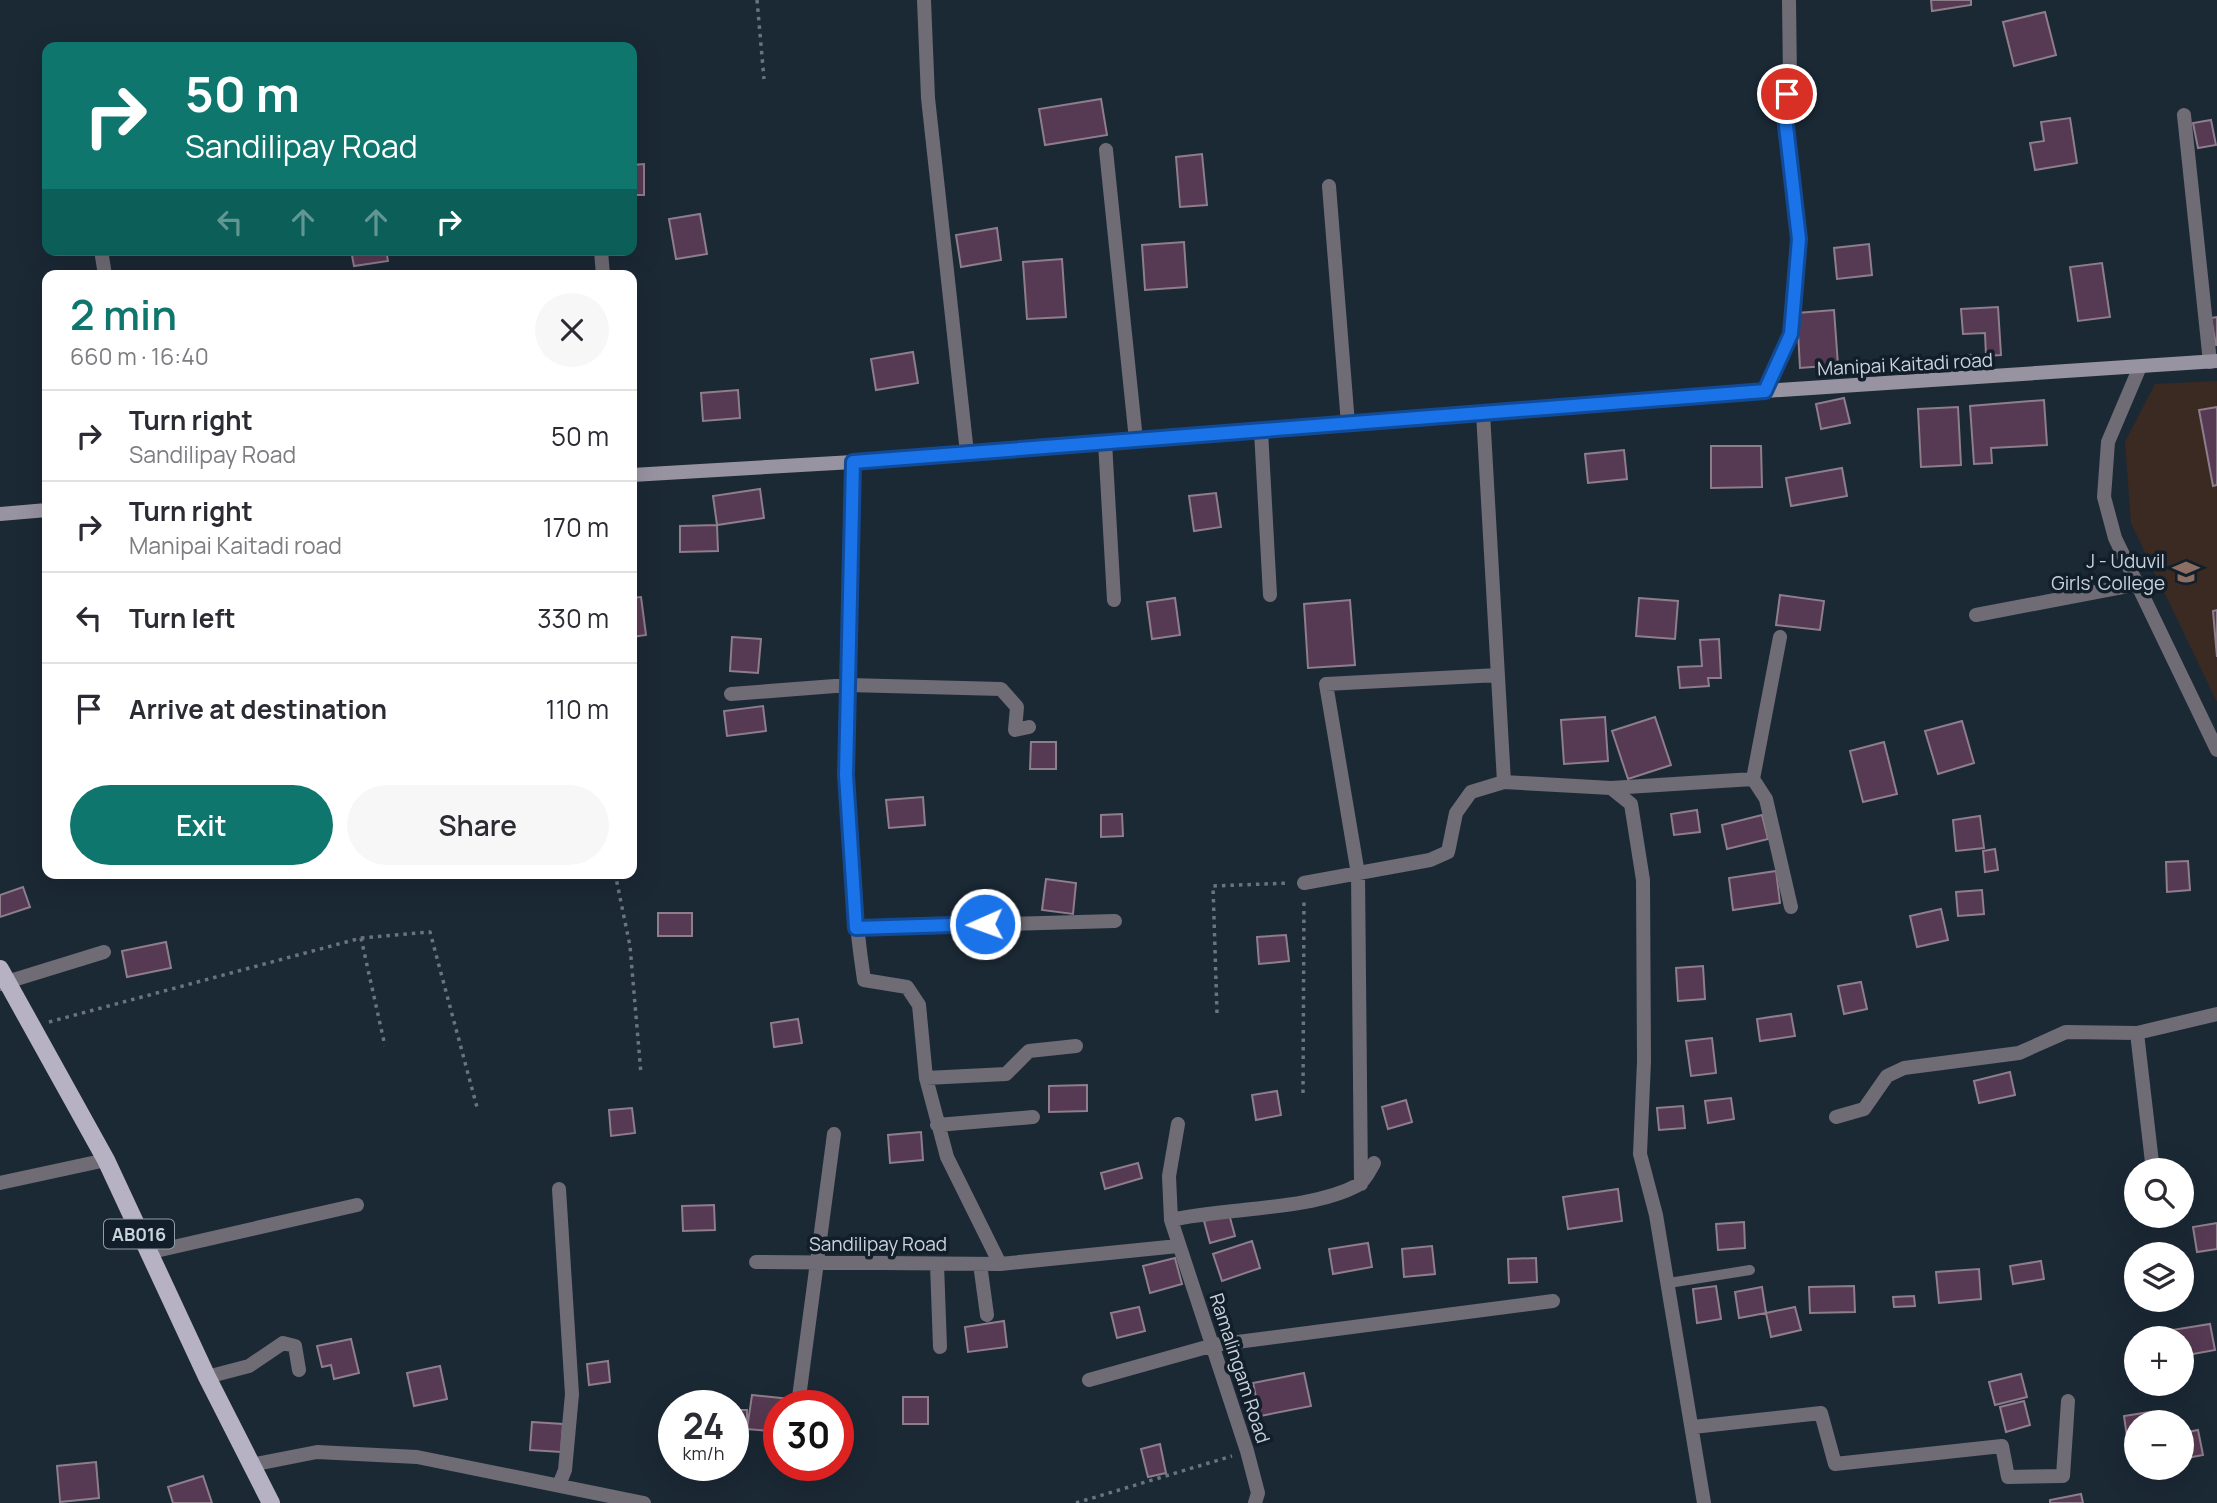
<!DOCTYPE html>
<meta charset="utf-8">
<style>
:root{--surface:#fff;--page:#f7f7f7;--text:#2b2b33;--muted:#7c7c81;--line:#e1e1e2;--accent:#0f766e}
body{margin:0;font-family:Manrope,sans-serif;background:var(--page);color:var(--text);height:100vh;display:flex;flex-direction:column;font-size:26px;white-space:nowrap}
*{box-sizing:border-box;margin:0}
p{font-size:23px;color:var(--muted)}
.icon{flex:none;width:38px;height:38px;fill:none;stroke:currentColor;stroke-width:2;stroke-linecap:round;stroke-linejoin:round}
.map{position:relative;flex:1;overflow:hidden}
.sheet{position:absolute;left:42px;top:270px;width:595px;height:609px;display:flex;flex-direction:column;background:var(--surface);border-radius:14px;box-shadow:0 7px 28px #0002}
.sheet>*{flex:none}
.top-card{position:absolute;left:42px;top:42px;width:595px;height:214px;border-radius:14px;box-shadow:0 7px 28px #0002;background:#0f766e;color:#fff;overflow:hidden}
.tools{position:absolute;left:2124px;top:1158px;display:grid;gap:14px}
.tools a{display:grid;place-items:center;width:70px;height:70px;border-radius:50%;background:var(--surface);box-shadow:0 7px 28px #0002;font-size:35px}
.speed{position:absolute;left:658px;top:1390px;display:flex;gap:14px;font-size:35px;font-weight:700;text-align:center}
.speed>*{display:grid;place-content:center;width:91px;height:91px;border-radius:50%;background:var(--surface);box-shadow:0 7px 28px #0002;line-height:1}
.speed small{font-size:18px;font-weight:400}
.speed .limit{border:10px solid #d22;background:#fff;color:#111}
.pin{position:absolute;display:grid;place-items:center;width:60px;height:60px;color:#fff;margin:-30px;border:4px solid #fff;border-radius:50%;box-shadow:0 2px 7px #0007}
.me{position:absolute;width:77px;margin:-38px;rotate:268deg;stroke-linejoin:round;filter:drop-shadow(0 0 5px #0008)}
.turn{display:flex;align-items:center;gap:24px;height:147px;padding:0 28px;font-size:32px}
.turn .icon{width:91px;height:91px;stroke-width:2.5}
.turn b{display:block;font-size:49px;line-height:60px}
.lanes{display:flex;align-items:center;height:66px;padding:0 28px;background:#0003;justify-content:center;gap:35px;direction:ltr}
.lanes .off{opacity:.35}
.round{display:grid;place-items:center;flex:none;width:74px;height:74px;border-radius:37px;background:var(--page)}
.overview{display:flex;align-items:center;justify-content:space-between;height:119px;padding:0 28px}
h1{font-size:42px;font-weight:600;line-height:52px;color:var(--accent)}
.button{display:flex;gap:14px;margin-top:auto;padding:14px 28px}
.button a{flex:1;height:80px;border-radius:42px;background:var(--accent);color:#fff;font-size:28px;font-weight:600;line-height:80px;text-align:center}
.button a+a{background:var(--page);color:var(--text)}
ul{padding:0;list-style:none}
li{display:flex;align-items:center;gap:21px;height:91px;padding:0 28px;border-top:2px solid var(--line)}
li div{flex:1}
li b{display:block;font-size:26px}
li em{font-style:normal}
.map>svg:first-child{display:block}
.education{fill:#3b2a22}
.building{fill:#563952;stroke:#8e7d8b;stroke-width:2}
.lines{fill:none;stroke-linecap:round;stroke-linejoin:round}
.path{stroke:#68747e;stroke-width:3.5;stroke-dasharray:3.5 5;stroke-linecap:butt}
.service{stroke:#6f6c75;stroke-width:10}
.minor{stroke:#6f6c75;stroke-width:14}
.secondary{stroke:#9893a1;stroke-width:14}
.primary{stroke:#b7b2c3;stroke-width:18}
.route-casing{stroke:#114b97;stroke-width:18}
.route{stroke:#1a73e8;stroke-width:12}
.labels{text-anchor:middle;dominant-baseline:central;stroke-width:7;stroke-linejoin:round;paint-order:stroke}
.shield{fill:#121f2b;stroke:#939da6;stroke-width:2}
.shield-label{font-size:18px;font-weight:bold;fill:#cad3db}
.street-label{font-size:19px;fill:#cad3db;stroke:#121f2b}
.poi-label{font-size:19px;fill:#cad3db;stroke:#121f2b;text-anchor:end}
</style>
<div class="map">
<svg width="2217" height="1503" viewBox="0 0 2217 1503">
<rect width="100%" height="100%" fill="#1b2935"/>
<!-- education -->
<path class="education" d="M2217,381v321l-86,-179 -6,-81 30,-58z"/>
<!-- building -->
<path class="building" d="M1931,0h40v5l-39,6z
M2045,12l11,43 -42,11 -11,-44z
M1101,99l6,36 -62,10 -6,-36z
M2070,118l7,45 -42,7 -5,-27 14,-2 -3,-19z
M2211,120l5,25 -18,3 -5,-25z
M1202,154l5,51 -27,2 -4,-50z
M644,164v31h-12v-30z
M700,214l7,40 -31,5 -7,-40z
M997,228l4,32 -40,7 -5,-32z
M1184,242l3,45 -42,3 -3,-45z
M1869,244l3,31 -35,4 -3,-31z
M351,250h35l2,11 -34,5z
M1062,259l4,58 -39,2 -4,-57z
M2102,263l8,54 -32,4 -8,-54z
M1998,307l3,48 -15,1 -1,-23 -22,1 -2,-25z
M1834,310l4,55 -38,3 -3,-55z
M2217,317v28h-1l-5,-27z
M913,352l5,31 -42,7 -5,-31z
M1976,355l1,11 -16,1 -1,-11z
M738,390l2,28 -37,3 -2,-28z
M1844,398l6,25 -29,6 -5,-25z
M2044,400l3,45 -56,3 1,15 -18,1 -4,-58z
M1958,407l3,58 -40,2 -3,-58z
M2217,407v78l-4,1 -14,-76z
M1711,446h50l1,41 -51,1z
M1624,450l3,29 -39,4 -3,-29z
M1842,468l5,28 -56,10 -5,-28z
M760,489l4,29 -47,7 -4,-29z
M1216,493l5,34 -27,4 -5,-35z
M717,525l1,26 -38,1v-26z
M1780,595l44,6 -4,29 -44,-5z
M641,597l5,38 -14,2v-39z
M1175,598l5,37 -28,4 -5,-37z
M1639,598l39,3 -3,38 -39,-3z
M1350,600l5,65 -47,3 -4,-64z
M2217,610v47l-4,-46z
M732,637l29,2 -3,34 -28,-2z
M1719,639l2,39h-13l1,8 -29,2 -2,-21 24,-1 -2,-26z
M763,706l3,25 -39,5 -3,-25z
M1605,717l3,44 -44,3 -3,-44z
M1655,717l16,48 -43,14 -16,-48z
M1962,721l12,42 -36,11 -13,-43z
M1031,742h25v27h-26z
M1884,742l13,52 -34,8 -13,-51z
M923,797l2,28 -36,3 -3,-28z
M1697,810l3,22 -26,3 -3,-21z
M1122,814l1,22 -22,1v-22z
M1762,815l6,24 -41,10 -5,-24z
M1980,816l4,32 -28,3 -3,-31z
M1995,849l3,21 -13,2 -2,-21z
M2188,861l2,29 -23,2 -1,-30z
M1776,871l4,32 -47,7 -4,-32z
M1046,879l30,4 -3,31 -31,-4z
M23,887l7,20 -30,10v-22z
M1982,890l2,24 -26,2 -2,-24z
M1941,909l7,31 -31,7 -7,-31z
M658,913h34v23h-34z
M1286,935l3,26 -30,3 -2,-27z
M166,942l5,26 -44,9 -5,-26z
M1703,966l2,33 -27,2 -2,-33z
M1861,982l6,27 -23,5 -6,-28z
M1791,1014l4,22 -35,5 -3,-22z
M798,1019l4,24 -28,4 -3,-24z
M1712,1038l4,35 -25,3 -5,-35z
M2010,1072l5,23 -36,8 -5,-22z
M1087,1085v26l-38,1v-26z
M1277,1091l4,24 -25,5 -4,-25z
M1731,1098l3,21 -26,4 -3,-22z
M1406,1100l6,22 -24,7 -6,-22z
M1683,1106l2,22 -26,2 -2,-22z
M632,1108l3,25 -24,3 -2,-26z
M921,1132l2,28 -33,3 -2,-28z
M1138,1163l4,15 -37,11 -4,-16z
M1618,1189l4,32 -54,8 -5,-32z
M714,1205l1,25 -32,1 -1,-25z
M1229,1214l6,22 -25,7 -6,-22z
M1744,1222l1,26 -27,2 -2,-26z
M2217,1223v26l-20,3 -4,-25z
M1252,1241l8,27 -38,13 -9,-27z
M1368,1243l4,24 -39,7 -4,-25z
M1432,1246l3,28 -31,3 -2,-28z
M1175,1258l7,26 -32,9 -7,-27z
M1536,1258l1,24 -28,1 -1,-24z
M2041,1261l3,18 -31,5 -3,-18z
M1979,1269l2,30 -42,4 -3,-31z
M1716,1286l5,33 -24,4 -4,-34z
M1854,1286l1,26 -45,1 -1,-26z
M1762,1287l4,26 -27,5 -4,-26z
M1914,1296l1,10 -21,1 -1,-10z
M1139,1307l6,24 -28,7 -6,-25z
M1795,1307l6,23 -30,7 -5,-24z
M1004,1321l3,26 -39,5 -3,-25z
M2210,1324l5,26 -33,6v-17h-9l-1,-9z
M351,1339l8,34 -25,6 -3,-14 -9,2 -5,-21z
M608,1361l2,21 -21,3 -2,-21z
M440,1366l7,33 -33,7 -7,-33z
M1304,1373l7,33 -51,10 -7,-33z
M2021,1374l6,23 -32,8 -6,-23z
M752,1395l38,4 -1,6h-10v27l-32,-3z
M903,1397h25v27h-25z
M2024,1401l6,24 -24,7 -6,-25z
M733,1410h14v19l-14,-1z
M2150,1412l2,11h-15v27l-8,1 -5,-35z
M532,1422l31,2 -2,28 -31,-2z
M2198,1430l5,25 -21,4v-26z
M1160,1444l6,29 -18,4 -7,-28z
M96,1462l3,36 -39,4 -3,-36z
M203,1476l9,27h-39l-5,-16z
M2081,1494l2,9h-33v-3z"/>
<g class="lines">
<!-- path -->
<path class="path" d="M757,0l7,79
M615,873l15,73 11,128
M361,938l69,-6 48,179
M1217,1013l-4,-127 76,-3
M49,1022l312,-84 24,108
M1303,1093l1,-194
M1076,1503l156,-47"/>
<!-- service -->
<path class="service" d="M1669,1283l81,-13"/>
<!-- minor -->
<path class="minor" d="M924,0l4,98 39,355
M2184,115l26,247
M1106,150l30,290
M1329,186l19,238
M101,250l4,25
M601,251l2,24
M2139,369l-31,73 -4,55 11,41 102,212
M1765,391l26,-57 8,-96 -15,-130 6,-28 -1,-80
M1483,413l21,369
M1261,431l9,164
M1105,442l9,158
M853,462c-4,173 -15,346 11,518l43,7 12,18 7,73 21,79 53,107 178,-18
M1976,615l162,-31
M731,694l117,-9 153,4 16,18 -2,23 14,-3
M1753,779l27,-142
M1611,788l142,-9 13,20 25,108
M1304,883l126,-23 18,-8 8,-39 15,-21 33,-10 107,6 20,16 12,76 1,181 -4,93 16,61 48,288
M856,928l259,-7
M0,984l104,-32
M2137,1033l16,138
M926,1078l80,-4 23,-23 47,-5
M1836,1117l28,-8 23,-33 17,-8 115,-15 47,-21 71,1 80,-19
M1178,1124l-9,52 2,44 76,231 11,42 -3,10
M937,1125l96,-8
M0,1183l106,-23
M1361,1184l-3,-310 -32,-190 172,-9
M559,1189l13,205 -7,76 -6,15
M1171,1220c56,-13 139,-9 187,-35 7,-4 12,-15 16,-22
M147,1253l210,-48
M756,1262l244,2
M937,1264l3,83
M980,1264l7,51
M207,1377l42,-11 34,-23 12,3 4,24
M1089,1380l125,-35 339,-44
M798,1405l36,-271
M1693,1427l128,-14 14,51 167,-18 6,31 55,-1 5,-75
M251,1465l66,-13 100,5 227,46"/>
<!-- secondary -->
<path class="secondary" d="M632,475l221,-13 912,-71 452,-30
M0,514l47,-4"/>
<!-- primary -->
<path class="primary" d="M0,969l106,191 101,217 64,126"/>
</g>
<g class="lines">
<!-- route casing -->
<g class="route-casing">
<path id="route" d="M985,924l-129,4 -10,-153 7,-313 912,-71 26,-57 8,-95 -15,-131 3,-14"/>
</g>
<!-- route -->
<use href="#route" class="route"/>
</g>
<!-- icons -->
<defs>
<g id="school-bare" transform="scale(2.1)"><path d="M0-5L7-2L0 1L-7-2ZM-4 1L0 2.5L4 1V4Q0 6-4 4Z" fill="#8d6e63" stroke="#121f2b" stroke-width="2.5" paint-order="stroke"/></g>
</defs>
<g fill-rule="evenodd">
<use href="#school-bare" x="2186" y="572"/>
</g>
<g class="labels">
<!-- shield labels -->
<rect class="shield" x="104" y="1219.5" width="70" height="29" rx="5"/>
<g class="shield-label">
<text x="139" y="1234">AB016</text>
</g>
<!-- street labels -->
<g class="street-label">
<text transform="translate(1905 364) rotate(-3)">Manipai Kaitadi road</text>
<text x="878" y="1244">Sandilipay Road</text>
<text transform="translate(1240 1368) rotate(72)">Ramalingam Road</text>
</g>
<!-- poi labels -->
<g class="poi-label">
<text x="2165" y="561">J - Uduvil<tspan x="2165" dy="22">Girls' College</tspan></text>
</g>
</g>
</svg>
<div class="tools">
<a><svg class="icon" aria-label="search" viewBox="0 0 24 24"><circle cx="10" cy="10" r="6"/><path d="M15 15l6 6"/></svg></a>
<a><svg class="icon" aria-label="layers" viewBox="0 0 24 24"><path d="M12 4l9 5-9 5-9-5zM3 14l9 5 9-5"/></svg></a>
<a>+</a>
<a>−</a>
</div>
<div class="speed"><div>24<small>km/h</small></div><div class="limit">30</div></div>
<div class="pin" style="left:1787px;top:94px;background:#d93025"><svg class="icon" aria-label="arrive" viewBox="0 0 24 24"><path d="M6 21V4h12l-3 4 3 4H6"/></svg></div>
<svg class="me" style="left:985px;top:924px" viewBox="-20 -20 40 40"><circle r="17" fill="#1a73e8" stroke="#fff" stroke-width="3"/><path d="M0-11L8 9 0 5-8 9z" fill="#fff"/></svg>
<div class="top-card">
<div class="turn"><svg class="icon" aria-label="right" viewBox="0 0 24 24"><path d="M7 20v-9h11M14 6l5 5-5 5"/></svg><div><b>50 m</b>Sandilipay Road</div></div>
<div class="lanes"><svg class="icon off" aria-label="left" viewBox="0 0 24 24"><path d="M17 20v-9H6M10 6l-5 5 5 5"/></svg><svg class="icon off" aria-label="ahead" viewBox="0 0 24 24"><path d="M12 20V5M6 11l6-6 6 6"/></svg><svg class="icon off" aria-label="ahead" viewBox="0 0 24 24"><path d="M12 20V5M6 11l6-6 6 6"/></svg><svg class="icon" aria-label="right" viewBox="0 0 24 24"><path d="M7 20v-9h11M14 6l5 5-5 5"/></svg></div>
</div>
<section class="sheet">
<div class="overview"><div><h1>2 min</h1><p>660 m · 16:40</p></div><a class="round"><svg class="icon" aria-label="close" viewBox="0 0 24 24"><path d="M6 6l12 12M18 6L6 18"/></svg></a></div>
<ul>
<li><svg class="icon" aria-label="right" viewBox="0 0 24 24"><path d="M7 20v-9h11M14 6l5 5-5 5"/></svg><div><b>Turn right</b><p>Sandilipay Road</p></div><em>50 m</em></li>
<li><svg class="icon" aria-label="right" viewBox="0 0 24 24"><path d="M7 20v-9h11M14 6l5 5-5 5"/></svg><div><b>Turn right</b><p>Manipai Kaitadi road</p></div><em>170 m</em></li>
<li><svg class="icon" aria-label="left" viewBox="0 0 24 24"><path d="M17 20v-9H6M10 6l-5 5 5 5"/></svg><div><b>Turn left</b></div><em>330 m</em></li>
<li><svg class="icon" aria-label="arrive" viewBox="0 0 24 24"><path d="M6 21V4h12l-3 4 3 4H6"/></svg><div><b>Arrive at destination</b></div><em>110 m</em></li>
</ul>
<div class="button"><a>Exit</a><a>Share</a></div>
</section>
</div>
